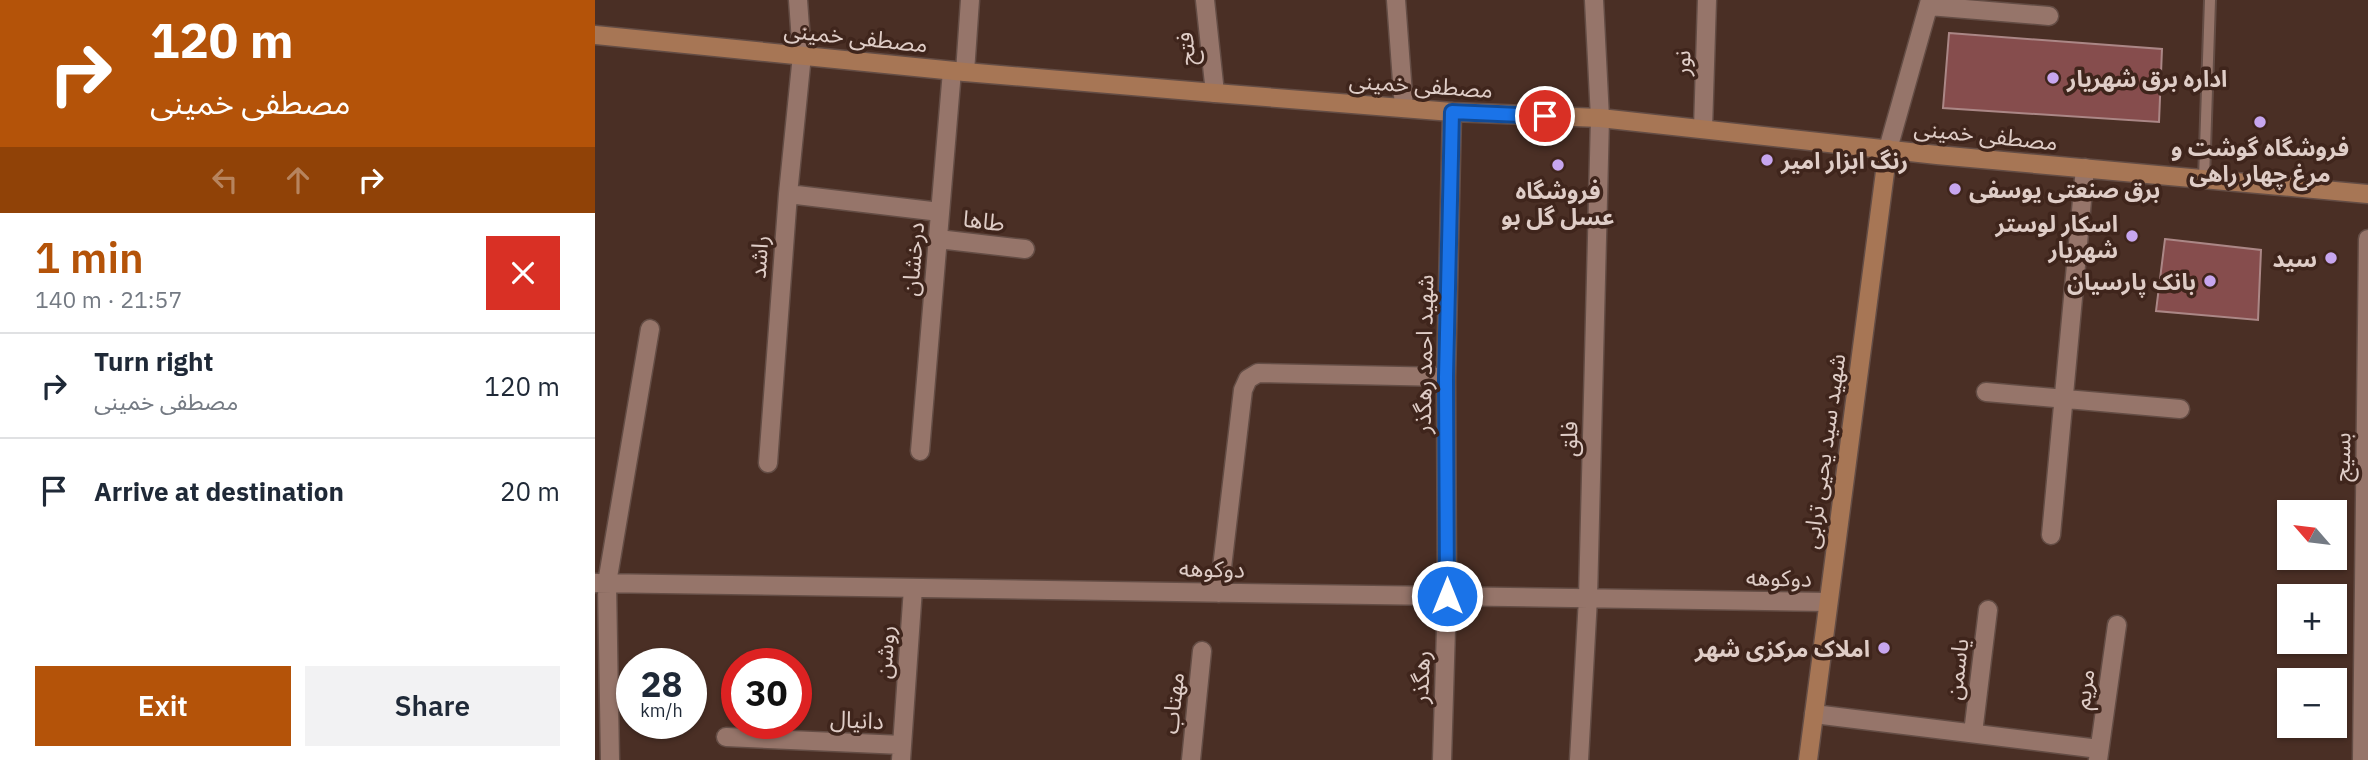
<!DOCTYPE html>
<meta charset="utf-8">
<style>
:root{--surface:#fff;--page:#f2f2f3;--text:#1f2937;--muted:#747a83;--line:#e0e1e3;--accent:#b45309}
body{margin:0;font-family:"IBM Plex Sans","Noto Sans Arabic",sans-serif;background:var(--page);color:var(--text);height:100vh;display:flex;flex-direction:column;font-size:26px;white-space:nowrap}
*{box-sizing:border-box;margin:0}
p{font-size:23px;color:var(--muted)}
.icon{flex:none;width:38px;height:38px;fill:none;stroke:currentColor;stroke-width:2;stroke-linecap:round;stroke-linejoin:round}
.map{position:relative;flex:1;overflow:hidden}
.details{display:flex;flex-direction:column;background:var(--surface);width:595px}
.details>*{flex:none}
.guide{background:#b45309;color:#fff;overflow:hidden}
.needle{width:46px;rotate:298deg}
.tools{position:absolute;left:1682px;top:500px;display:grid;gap:14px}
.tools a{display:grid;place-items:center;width:70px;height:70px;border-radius:0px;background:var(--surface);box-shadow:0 2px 5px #0004;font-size:35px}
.speed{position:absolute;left:21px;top:648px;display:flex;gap:14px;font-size:35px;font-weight:700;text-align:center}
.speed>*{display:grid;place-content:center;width:91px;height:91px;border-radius:50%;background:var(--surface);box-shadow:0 2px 5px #0004;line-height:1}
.speed small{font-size:18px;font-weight:400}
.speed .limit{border:10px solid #d22;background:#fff;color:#111}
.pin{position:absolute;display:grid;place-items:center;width:60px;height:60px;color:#fff;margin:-30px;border:4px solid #fff;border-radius:50%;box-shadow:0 2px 7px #0007}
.me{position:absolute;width:77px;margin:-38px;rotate:0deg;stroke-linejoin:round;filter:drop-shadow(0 0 5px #0008)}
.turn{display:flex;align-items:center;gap:24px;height:147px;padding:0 35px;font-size:32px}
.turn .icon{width:91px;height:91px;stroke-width:2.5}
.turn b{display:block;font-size:49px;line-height:60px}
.lanes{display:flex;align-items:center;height:66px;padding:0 35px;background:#0003;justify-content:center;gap:35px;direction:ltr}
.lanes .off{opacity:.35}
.round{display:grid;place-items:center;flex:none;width:74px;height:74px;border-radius:0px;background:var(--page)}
.headline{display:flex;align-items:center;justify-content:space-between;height:119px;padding:0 35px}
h1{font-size:42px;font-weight:600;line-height:52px;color:var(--accent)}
.primary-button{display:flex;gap:14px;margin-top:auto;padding:14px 35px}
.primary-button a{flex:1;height:80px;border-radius:0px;background:var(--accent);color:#fff;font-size:28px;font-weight:600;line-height:80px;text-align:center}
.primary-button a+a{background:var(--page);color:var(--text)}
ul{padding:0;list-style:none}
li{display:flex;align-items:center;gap:21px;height:105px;padding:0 35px;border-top:2px solid var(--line)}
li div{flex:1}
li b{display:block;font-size:26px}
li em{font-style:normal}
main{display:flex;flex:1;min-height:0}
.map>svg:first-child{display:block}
.building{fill:#864d4d;stroke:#ab8786;stroke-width:2}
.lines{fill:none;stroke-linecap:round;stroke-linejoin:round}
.service-casing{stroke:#644d45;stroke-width:14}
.minor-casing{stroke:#644d45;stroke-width:21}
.tertiary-casing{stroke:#644d45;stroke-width:21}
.secondary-casing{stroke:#644d45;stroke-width:21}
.service{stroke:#96756a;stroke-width:10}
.minor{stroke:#96756a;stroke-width:18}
.tertiary{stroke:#96756a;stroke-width:18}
.secondary{stroke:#a77655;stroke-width:18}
.route-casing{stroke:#114b97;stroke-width:18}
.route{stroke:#1a73e8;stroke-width:12}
.poi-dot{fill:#c7a6ef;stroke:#3f251c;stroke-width:2.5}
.labels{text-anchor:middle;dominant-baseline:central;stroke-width:7;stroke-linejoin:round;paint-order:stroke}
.street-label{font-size:23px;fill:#dfcdc7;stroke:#3f251c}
.poi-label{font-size:23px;font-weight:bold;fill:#dfcdc7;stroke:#3f251c;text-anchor:end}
</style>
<main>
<section class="details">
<div class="guide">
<div class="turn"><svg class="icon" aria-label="right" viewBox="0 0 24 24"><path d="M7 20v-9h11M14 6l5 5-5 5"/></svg><div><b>120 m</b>مصطفی خمینی</div></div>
<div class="lanes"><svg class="icon off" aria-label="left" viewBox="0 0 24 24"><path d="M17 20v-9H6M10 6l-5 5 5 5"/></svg><svg class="icon off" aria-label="ahead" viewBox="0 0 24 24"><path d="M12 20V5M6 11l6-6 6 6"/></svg><svg class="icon" aria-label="right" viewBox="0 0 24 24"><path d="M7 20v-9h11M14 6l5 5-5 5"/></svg></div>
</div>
<div class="headline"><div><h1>1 min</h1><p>140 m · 21:57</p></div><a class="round" style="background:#d93025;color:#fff"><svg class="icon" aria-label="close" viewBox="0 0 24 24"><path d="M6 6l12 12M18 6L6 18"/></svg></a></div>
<ul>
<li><svg class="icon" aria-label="right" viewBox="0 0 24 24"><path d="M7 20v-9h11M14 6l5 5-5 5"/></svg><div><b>Turn right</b><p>مصطفی خمینی</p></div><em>120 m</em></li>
<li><svg class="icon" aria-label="arrive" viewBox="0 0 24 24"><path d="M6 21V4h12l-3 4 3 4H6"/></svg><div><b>Arrive at destination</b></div><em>20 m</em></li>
</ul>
<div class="primary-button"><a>Exit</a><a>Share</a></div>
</section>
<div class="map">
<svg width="1773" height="760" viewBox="0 0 1773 760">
<rect width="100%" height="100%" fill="#4a2f25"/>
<!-- building -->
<path class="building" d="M1354,33l213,16 -3,73 -216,-14z
M1570,239l96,11 -3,70 -102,-9z"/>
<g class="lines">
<!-- service casing -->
<g class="service-casing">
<path id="service" d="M1609,179l6,-179"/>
</g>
<!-- minor casing -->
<g class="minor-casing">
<path id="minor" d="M610,0l10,93
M801,0l8,108
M1334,6l120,10
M370,72l5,-72
M1108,129l4,-129
M1293,149l42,-149
M193,194l152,18
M343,239l87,10
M1391,392l194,17
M325,451l32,-380
M173,463l20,-269 14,-139 -4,-55
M1456,535l34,-367
M0,583l1233,19
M624,593l24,-203 5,-11 10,-6 188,4
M1219,714l285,35
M1378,733l15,-123
M131,737l176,8
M15,760l-3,-177 43,-254
M306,760l12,-172
M596,760l11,-109
M847,760l5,-164 -1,-219 6,-265
M984,760l9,-162 12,-480 -6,-118
M1503,760l19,-135"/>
</g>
<!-- tertiary casing -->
<g class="tertiary-casing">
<path id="tertiary" d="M1767,760l6,-521"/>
</g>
<!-- secondary casing -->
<g class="secondary-casing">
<path id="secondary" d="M0,35l370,37 250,21 237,19 148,6 337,37 431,39
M1213,760l80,-611"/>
</g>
<!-- service -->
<use href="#service" class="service"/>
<!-- minor -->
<use href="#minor" class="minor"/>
<!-- tertiary -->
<use href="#tertiary" class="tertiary"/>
<!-- secondary -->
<use href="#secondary" class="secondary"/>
</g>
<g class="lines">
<!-- route casing -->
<g class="route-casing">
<path id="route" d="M852,596l-1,-219 6,-265 93,4"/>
</g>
<!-- route -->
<use href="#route" class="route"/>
</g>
<!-- markers -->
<g class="poi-dot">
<circle cx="1458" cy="78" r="7"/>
<circle cx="1665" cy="122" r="7"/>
<circle cx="1172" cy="160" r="7"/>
<circle cx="963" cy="165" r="7"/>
<circle cx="1360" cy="189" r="7"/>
<circle cx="1537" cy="236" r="7"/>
<circle cx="1736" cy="258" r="7"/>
<circle cx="1615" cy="281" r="7"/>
<circle cx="1289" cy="648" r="7"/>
</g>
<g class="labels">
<!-- street labels -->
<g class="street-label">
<text transform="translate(261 36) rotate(6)">مصطفی خمینی</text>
<text transform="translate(590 49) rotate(-96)">فتح</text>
<text transform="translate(1086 63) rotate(-88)">نور</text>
<text transform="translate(826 84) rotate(4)">مصطفی خمینی</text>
<text transform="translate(1391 134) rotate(6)">مصطفی خمینی</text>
<text transform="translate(389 220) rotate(7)">طاها</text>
<text transform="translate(163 257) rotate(-86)">راشد</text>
<text transform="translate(317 259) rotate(-85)">درخشان</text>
<text transform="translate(828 354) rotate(-89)">شهید احمد رهگذر</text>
<text transform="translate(973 439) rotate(-89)">فلق</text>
<text transform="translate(1228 451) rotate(-82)">شهید سید یحیی ترابی</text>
<text transform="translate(1746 457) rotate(-89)">بسیج</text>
<text transform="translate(617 568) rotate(1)">دوکوهه</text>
<text transform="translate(1184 577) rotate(1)">دوکوهه</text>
<text transform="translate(289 652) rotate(-86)">روشن</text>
<text transform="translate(1361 669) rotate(-83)">یاسمن</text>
<text transform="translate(825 677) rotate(-88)">رهگذر</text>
<text transform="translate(1488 689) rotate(-82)">مریم</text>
<text transform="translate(577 703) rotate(-84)">مهتاب</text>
<text transform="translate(262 719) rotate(3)">دانیال</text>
</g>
<!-- poi labels -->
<g class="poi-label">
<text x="1472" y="78" text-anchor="start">اداره برق شهریار</text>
<text x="1665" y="147" text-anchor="middle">فروشگاه گوشت و<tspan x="1665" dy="26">مرغ چهار راهی</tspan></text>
<text x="1186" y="160" text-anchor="start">رنگ ابزار امیر</text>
<text x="1374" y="189" text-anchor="start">برق صنعتی یوسفی</text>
<text x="963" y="190" text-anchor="middle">فروشگاه<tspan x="963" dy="26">عسل گل بو</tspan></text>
<text x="1523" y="223">اسکار لوستر<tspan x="1523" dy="26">شهریار</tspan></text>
<text x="1722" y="258">سید</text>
<text x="1601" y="281">بانک پارسیان</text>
<text x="1275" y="648">املاک مرکزی شهر</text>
</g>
</g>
</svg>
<div class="tools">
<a><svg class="needle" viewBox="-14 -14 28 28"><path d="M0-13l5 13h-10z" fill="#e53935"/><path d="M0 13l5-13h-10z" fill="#747a83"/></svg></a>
<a>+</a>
<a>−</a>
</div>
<div class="speed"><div>28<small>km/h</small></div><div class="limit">30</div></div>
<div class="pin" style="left:950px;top:116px;background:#d93025"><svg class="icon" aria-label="arrive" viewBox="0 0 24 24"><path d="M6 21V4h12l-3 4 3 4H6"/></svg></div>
<svg class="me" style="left:852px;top:596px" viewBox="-20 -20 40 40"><circle r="17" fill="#1a73e8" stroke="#fff" stroke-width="3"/><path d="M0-11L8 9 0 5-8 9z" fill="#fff"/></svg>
</div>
</main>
